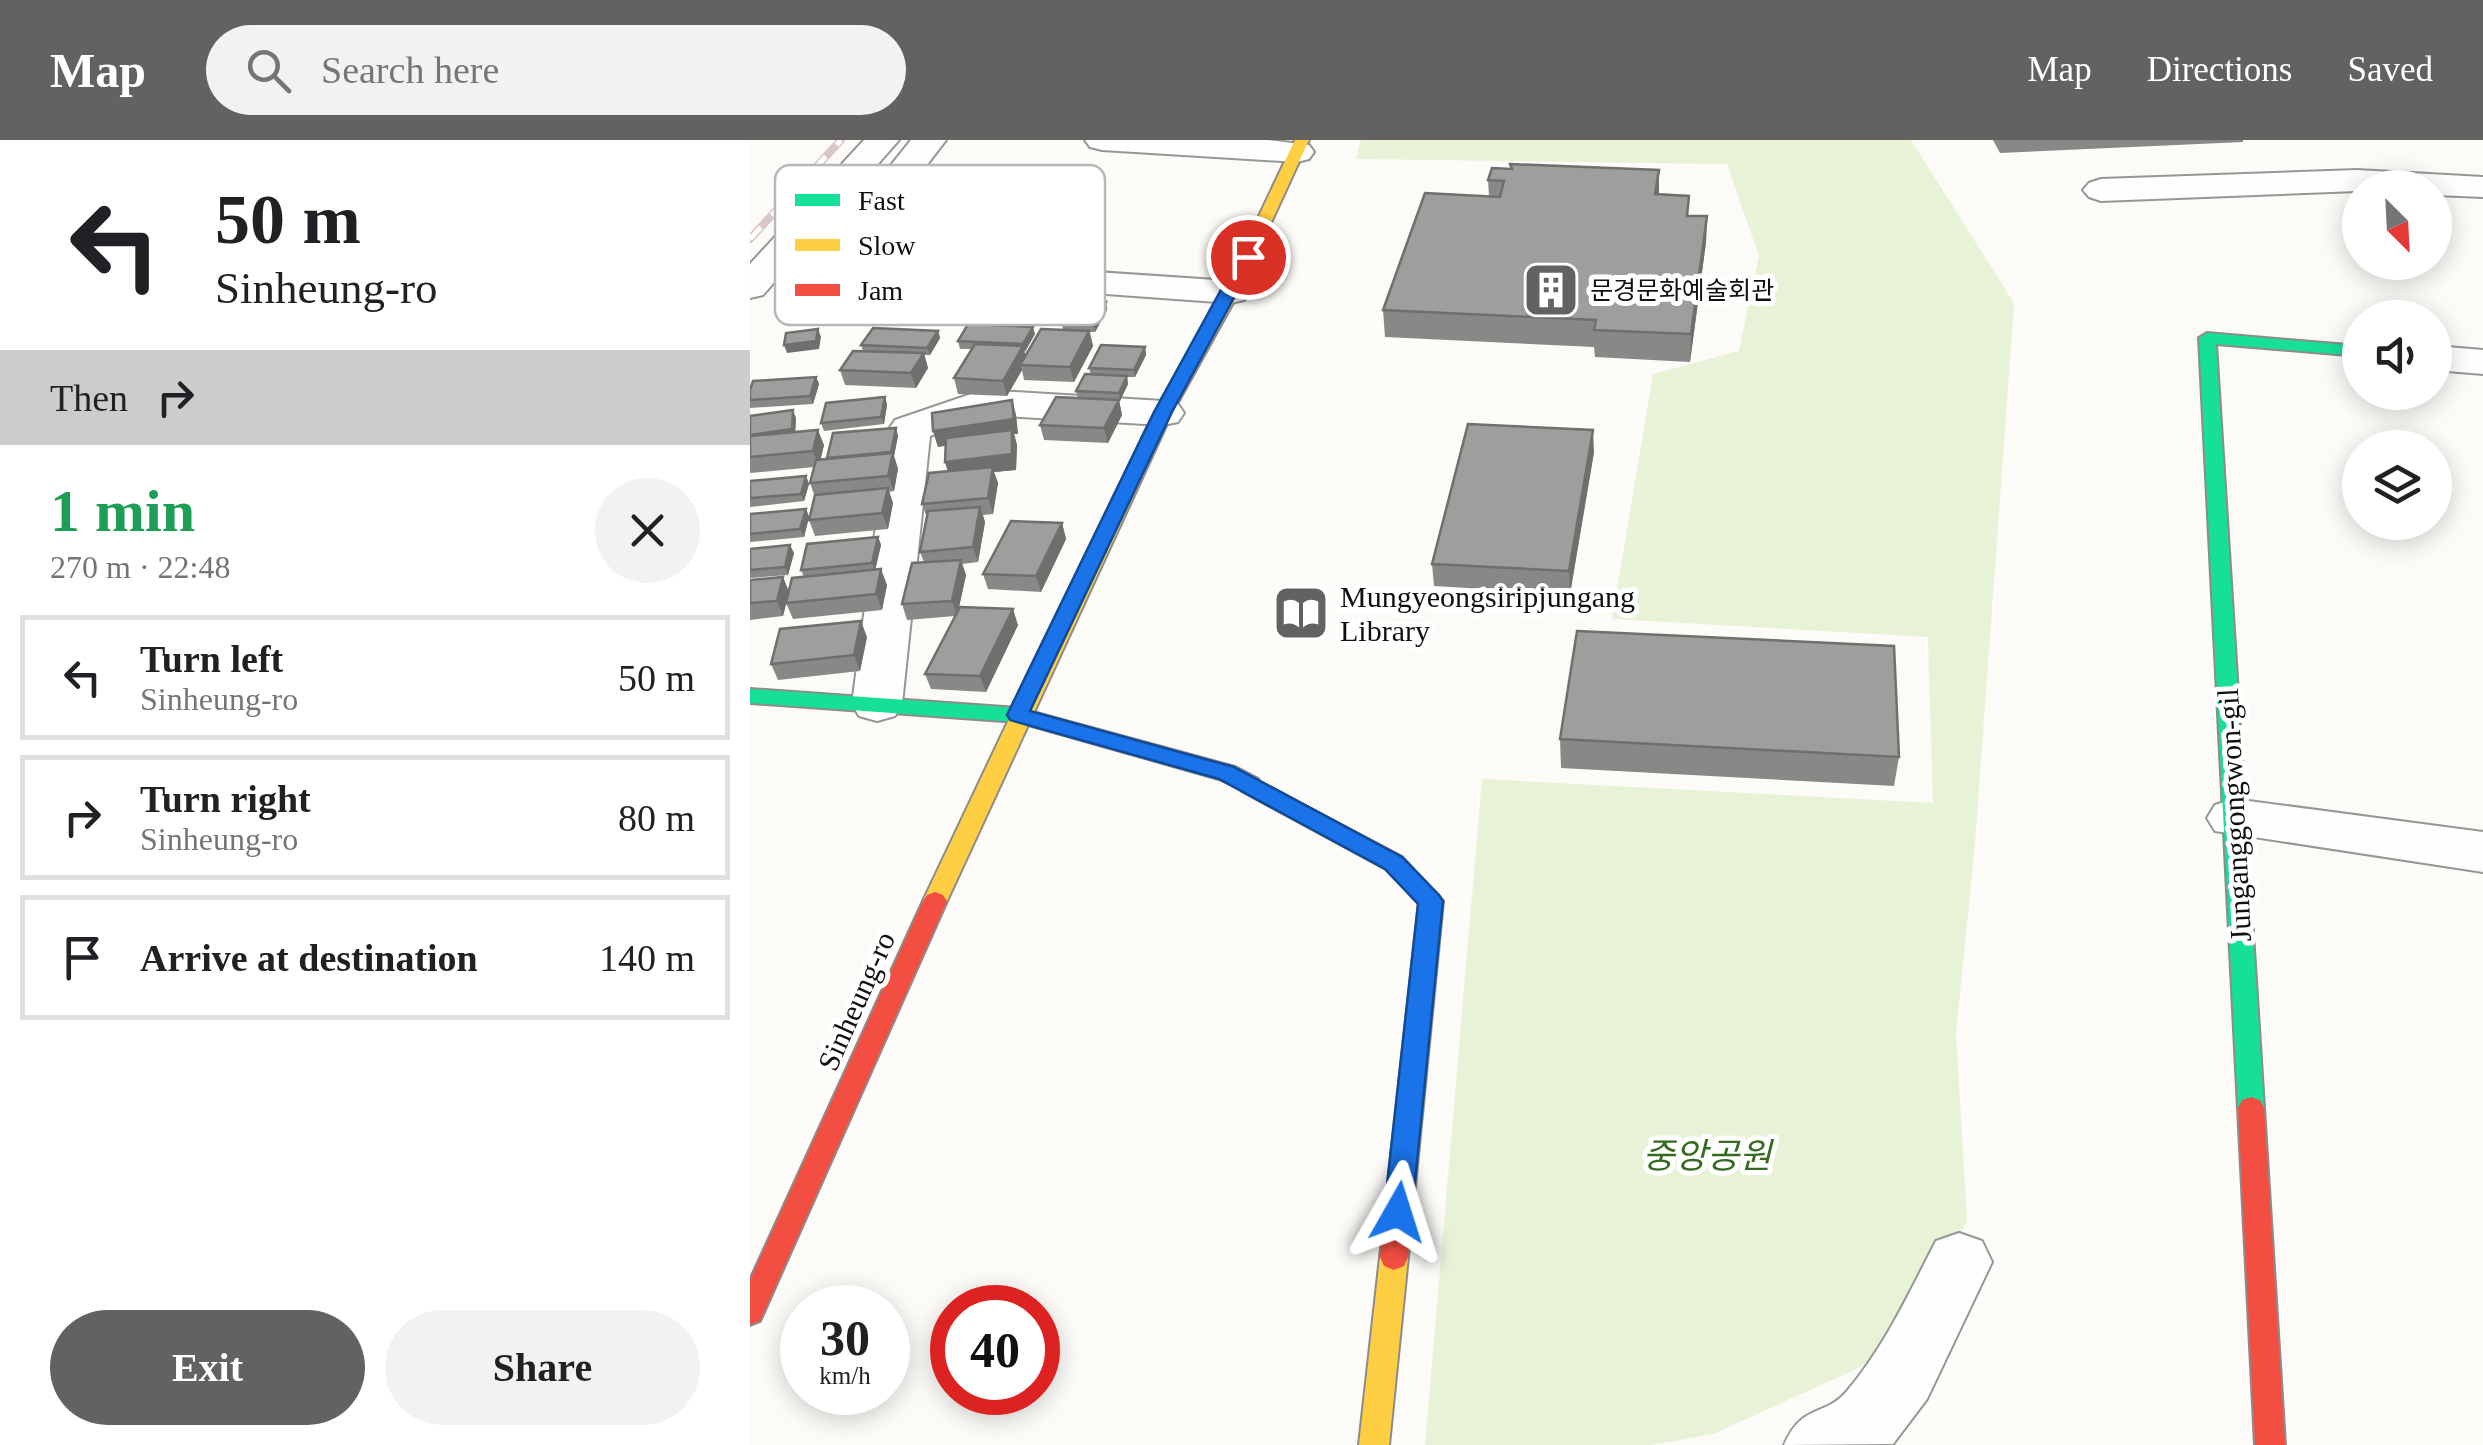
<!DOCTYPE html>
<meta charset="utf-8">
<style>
:root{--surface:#fff;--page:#f2f2f2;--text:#202124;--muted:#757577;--line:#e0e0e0;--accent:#636261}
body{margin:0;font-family:"Times New Roman","Noto Sans KR",serif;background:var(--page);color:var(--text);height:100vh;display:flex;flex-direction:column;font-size:38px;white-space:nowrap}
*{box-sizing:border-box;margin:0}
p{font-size:32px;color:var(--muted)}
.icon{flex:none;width:55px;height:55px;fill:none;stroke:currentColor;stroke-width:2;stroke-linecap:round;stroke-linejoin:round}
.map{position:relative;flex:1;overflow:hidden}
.drawer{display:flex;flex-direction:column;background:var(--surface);width:750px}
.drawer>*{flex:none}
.hud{background:#fff;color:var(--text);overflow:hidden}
.needle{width:65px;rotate:156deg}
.tools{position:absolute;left:1592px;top:30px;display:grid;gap:20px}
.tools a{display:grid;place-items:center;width:110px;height:110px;border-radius:50%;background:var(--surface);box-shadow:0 5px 25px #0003;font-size:50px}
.speed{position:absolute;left:30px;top:1145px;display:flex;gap:20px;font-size:50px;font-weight:700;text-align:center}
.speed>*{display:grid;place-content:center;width:130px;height:130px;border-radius:50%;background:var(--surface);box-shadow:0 5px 25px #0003;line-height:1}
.speed small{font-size:25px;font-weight:400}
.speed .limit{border:15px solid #d22;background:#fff;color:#111}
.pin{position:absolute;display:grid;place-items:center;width:85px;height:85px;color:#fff;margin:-42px;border:5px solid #fff;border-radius:50%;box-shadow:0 2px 10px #0007}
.me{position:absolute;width:110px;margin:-55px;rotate:6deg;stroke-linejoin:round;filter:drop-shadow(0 0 8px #0008)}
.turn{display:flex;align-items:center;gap:35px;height:210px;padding:0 50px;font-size:45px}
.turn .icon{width:130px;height:130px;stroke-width:2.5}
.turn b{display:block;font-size:70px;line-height:85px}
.then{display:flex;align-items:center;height:95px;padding:0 50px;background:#0003;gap:20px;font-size:38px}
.round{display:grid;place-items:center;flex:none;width:105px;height:105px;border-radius:52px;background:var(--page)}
.headline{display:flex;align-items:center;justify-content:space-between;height:170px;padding:0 50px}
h1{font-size:60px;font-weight:800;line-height:75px;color:#1e9e55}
.action{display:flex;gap:20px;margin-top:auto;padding:20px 50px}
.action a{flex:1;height:115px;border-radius:60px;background:var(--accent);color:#fff;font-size:40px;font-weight:800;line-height:115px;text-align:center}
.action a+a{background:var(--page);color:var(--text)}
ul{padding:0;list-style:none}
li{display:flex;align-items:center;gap:30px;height:125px;margin:0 20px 15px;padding:0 30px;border:5px solid var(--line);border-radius:0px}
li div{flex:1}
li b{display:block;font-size:38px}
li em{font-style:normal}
header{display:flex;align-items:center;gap:60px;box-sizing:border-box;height:140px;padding:0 50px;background:var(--accent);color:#fff}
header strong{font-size:48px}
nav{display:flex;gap:55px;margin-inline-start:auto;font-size:35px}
.search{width:700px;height:90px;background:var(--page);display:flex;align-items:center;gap:25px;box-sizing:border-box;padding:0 35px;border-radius:55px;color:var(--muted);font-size:38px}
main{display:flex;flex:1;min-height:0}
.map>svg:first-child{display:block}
.green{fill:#e8f2d7}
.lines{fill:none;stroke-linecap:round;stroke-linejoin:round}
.street-casing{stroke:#969694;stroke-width:4}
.fast-casing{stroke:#8d8c8b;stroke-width:4}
.slow-casing{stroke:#8d8c8b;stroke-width:4}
.jam-casing{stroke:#8d8c8b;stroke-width:4}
.street{fill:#fffefe;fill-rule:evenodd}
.fast{fill:#16e098;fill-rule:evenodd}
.slow{fill:#ffcf43;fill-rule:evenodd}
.jam{fill:#f24e42;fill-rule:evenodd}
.rail-casing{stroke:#d9c6c8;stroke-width:8}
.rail{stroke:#fff;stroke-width:5;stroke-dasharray:16;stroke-linecap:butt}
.wall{fill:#8a8886}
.shaded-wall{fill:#706f6d}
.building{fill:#a09e9c;stroke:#706f6d;stroke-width:2.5}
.route{fill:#1a73e8;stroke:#114b97;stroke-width:2.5}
.labels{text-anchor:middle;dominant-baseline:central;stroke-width:10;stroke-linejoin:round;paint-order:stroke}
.far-poi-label{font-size:25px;fill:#101010;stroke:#fff;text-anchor:start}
.poi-label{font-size:30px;fill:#101010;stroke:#fff;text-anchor:start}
.street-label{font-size:30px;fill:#101010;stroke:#fff}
.near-park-label{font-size:35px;font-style:italic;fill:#356a1f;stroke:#fff}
.key{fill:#fff;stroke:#b7b7b7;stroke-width:2.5}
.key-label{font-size:28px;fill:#101010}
</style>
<header>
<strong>Map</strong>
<div class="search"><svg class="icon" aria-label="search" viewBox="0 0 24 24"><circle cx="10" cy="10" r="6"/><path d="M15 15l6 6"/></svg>Search here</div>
<nav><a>Map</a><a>Directions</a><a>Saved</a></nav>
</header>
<main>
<section class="drawer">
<div class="hud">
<div class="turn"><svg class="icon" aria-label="left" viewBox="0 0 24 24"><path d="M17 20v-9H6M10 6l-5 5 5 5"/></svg><div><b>50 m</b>Sinheung-ro</div></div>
<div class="then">Then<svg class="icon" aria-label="right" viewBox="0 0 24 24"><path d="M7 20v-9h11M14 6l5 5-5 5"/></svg></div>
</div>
<div class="headline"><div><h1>1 min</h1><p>270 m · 22:48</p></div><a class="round"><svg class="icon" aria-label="close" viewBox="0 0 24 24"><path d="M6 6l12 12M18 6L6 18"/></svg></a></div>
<ul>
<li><svg class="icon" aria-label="left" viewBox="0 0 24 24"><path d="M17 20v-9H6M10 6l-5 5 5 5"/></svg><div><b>Turn left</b><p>Sinheung-ro</p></div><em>50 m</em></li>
<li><svg class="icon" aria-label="right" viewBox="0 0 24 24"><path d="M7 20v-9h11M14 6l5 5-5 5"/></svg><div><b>Turn right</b><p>Sinheung-ro</p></div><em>80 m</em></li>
<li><svg class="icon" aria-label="arrive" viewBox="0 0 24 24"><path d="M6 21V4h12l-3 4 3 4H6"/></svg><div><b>Arrive at destination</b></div><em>140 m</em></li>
</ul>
<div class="action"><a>Exit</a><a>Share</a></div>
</section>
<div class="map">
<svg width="1733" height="1305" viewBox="0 0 1733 1305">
<rect width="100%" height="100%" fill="#fcfbf7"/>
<!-- green -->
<path class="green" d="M611,0h550l103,163 -39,541 -19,189 11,189 -84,135 -170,77 -62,11h-226l57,-666 451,24 -5,-166 -316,-18 41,-245 86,-23 20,-95 -32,-92 -371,-5z"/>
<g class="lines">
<!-- street casing -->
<g class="street-casing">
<path id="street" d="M114,0h35l-136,155 -13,3v-34z
M161,0h35l-89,116 374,25 13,3 6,8 -6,8 -13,3 -413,-30 -6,-8 6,-8z
M335,0h182l42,5 5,7 -5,7 -12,3 -195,-12 -12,-3z
M1607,30l126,7v20l-48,-2v-7l-334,13 -12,-4 -6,-7 6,-7 12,-4z
M1685,206l48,4v24l-48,-4z
M233,250l180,11 15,3 6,9 -6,9 -15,3 -176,-10 -57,21 -28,268 -7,12 -18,5 -18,-5 -7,-12 37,-275 6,-9z
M1484,659l249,33v40l-268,-41 -8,-13 8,-13z
M1209,1093l23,8 10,21 -65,137 -34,45 -109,1c19,-43 40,-27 63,-54 38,-45 62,-98 89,-150z"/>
</g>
<!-- fast casing -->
<g class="fast-casing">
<path id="fast" d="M1457,193l153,13v10l-144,-12 48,764 -4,8 -9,3 -9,-3 -4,-8 -39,-770z
M0,549l268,19 217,59 23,12 3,6 -11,8 -31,-14 -201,-57 -268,-19z"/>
</g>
<!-- slow casing -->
<g class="slow-casing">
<path id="slow" d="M545,0h14l-70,152 -67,121 -225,488 -4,6h-16l-4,-6 231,-488 69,-121z
M644,1104l10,4 4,9 -19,188h-30l21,-188 4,-9z"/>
</g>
<!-- jam casing -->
<g class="jam-casing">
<path id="jam" d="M500,637l152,80 41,44 -35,356 -4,9 -10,4 -10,-4 -4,-9 39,-354 -33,-34 -144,-78 -3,-6 3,-6z
M185,752l8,3 4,6 -187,420 -10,4v-45l173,-379 4,-6z
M1501,957l9,3 4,8 21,337h-30l-17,-337 4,-8z"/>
</g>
<!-- street -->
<use href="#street" class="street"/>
<!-- fast -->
<use href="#fast" class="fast"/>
<!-- slow -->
<use href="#slow" class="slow"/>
<!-- jam -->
<use href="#jam" class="jam"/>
<!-- rail casing -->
<g class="rail-casing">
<path id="rail" d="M0,99l91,-99"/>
</g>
<!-- rail -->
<use href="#rail" class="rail"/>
</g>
<!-- wall -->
<path class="wall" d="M1243,0h250v2l-243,11z
M760,24l149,30 30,22h18l-1,26 -16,120 -95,-5 -1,-10 -209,-10 -2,-27 106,-114 -1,-16 23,-11z
M299,151l2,7 -9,17 -46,-2 -2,-8z
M83,161l-9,12 -38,-1 -2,-8z
M356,162l1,8 -12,22h-5l3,14 -19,36 -50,-2 -2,-10 -15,26 -49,-2 -4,-16 18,-29h-12l-2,-8 77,-7 -11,18 2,4 37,-26 -1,-6z
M188,191l2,7 -10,17h-6l4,13 -12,20 -71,-3 -5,-15 23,-19 -2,-6z
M395,207l1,8 -11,22h-8l1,7 -8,17h-1l3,14 -14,28 -64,-3 -4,-15 38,-27 -2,-7 15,-16 -2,-7z
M66,237l3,7 -6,20 -63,4v-18z
M135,257l2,8 -3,19 -60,7 -3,-8z
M262,260l4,15 2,19h-4l3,11 -1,25 -22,2 4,11 -5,31 -10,1 2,7 -7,40 -16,2 4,11 -8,37 60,13 -32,67 -55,-3 -6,-15 30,-58 -48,4 -5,-16 22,-42 -4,-10 7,-34 -5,-14 26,-33 -3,-9 1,-17 -8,2 -5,-16z
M0,276l46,2 -1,14 29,13 -4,15 7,-1 69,-31 2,8 -4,20 4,13 -4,22 -5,1 4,11 -5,26 -73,7 -6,-16 6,-23 -5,-14 4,-16 -64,6z
M844,312l-24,142 -136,-8 -2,-22z
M56,336l3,8 -5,17 -54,6v-26z
M56,369l3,8 -5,20 -54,5v-28z
M312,383l4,16 -25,53 -53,-3 -5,-15z
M128,397l3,8 -6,25 12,15 -5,25 -89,9 -7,-16 18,-26 -3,-7z
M0,409l44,4 -6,22 -38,3z
M33,437l6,15 -6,24 -33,4v-40z
M117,497l-7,34 -82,9 -7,-16z
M810,599l339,18 -5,29 -333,-18z"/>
<!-- shaded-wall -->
<path class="shaded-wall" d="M909,30v26l-4,-2z
M957,76l-1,26 -16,120 1,-28z
M299,151l2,7 -9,17 -2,-8z
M81,153l2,8 -9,12 -3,-8z
M356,162l1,8 -12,22 -1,-7z
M283,187l2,7 -10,18 -2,-8z
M68,189l3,8 -2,12 -32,4 -3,-8z
M188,191l2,7 -10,17 -3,-7z
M339,191l4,15 -19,36 -4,-15z
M273,206l4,15 -7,4 2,5 -15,26 -4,-15z
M395,207l1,8 -11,22 -1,-7z
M174,213l4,15 -12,20 -5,-15z
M377,236l1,8 -8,17 -1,-8z
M66,237l3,7 -6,20 -3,-8z
M135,257l2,8 -3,19 -3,-7z
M262,260l4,15 2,19h-4l3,11 -1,25 -22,2 4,11 -5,31 -5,-16 -38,-20 -5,-16 67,-27 -74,12 -5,-16z
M369,260l3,15 -14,28 -4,-15z
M43,270l3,8 -1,19 -45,6z
M146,288l2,8 -4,20 4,13 -4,22 -6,-15 3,-24z
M68,290l6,15 -5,21 -6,-15z
M843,290l1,22 -24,142 -1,-23z
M56,336l3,8 -5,17 -3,-7z
M138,348l5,15 -5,26 -6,-16z
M230,367l5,15 -7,40 -5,-15z
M56,369l3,8 -5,20 -4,-8z
M312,383l4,16 -25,53 -5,-16z
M128,397l3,8 -6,26 -3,-8z
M40,405l4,8 -6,22 -3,-8z
M211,420l5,15 -9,41 -5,-15z
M131,429l6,16 -5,25 -6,-16z
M33,437l6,15 -6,24 -6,-15z
M263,469l5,16 -32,67 -6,-16z
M111,481l6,16 -7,34 -6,-16z"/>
<!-- building -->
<path class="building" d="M760,24l149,6 -4,24 34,2 -2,20h20l-16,118 -97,-4 2,-10 -213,-10 42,-117 75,4 4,-16 -16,-1 4,-12 20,1z
M324,161l32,1 -12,23 -32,-1z
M218,184l65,3 -10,17 -65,-3z
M123,188l65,3 -11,17 -66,-3z
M68,189l-2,12 -32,4 2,-12z
M291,189l48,2 -19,36 -50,-2z
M225,204l48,2 -20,35 -49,-3z
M351,205l44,2 -11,23 -45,-2z
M103,211l71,2 -13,20 -71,-3z
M335,234l42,2 -8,17 -43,-2z
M66,237l-6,19 -60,4v-10l3,-9z
M135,257l-4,20 -60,6 5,-20z
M306,257l63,3 -15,28 -64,-3z
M262,260l2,19 -81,12 -1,-18z
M43,270l-1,19 -42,6v-19z
M718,284l125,6 -24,141 -137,-7z
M146,288l-5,24 -64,6 6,-25z
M68,290l-5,21 -63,6v-21z
M262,290v24l-67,8 1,-24z
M143,313l-5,23 -78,7 6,-23z
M243,327l-5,31 -66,6 7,-31z
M56,336l-5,18 -51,4v-17z
M138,348l-6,25 -73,7 6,-25z
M230,367l-7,40 -53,5 8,-41z
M56,369l-6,20 -50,5v-20z
M261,381l51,2 -26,53 -53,-2z
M128,397l-6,26 -71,7 6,-26z
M40,405l-5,22 -35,3v-21z
M211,420l-9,41 -50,3 10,-41z
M131,429l-5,25 -90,9 6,-25z
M33,437l-6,24 -27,2v-23z
M210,467l53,2 -33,67 -55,-2z
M111,481l-7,34 -83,9 9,-35z
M827,491l317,15 5,111 -339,-18z"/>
<!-- route -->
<path class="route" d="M498,112l8,5 -84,155 -142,299 204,56 168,90 37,38 4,6 -31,311 -4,9 -10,3 -10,-3 -4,-9 34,-308 -33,-35 -166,-90 -209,-59 -3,-5 147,-303 85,-155z"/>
<!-- icons -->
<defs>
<g id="building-square" transform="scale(2.875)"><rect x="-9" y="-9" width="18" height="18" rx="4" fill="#636261" stroke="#fff"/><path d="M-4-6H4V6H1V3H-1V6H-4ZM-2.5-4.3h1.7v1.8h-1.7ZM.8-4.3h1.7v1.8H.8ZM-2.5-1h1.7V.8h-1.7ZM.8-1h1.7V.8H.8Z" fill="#fff"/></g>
<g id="library-square" transform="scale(2.875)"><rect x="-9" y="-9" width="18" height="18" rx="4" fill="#636261" stroke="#fff"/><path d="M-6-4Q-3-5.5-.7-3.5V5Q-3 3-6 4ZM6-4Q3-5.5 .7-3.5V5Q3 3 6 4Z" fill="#fff"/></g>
</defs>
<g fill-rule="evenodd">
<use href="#building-square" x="801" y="150"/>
<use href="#library-square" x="551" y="473"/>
</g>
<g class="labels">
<!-- far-poi labels -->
<g class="far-poi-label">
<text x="840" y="150">문경문화예술회관</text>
</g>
<!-- poi labels -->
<g class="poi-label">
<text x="590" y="456">Mungyeongsiripjungang<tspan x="590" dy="34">Library</tspan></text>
</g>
<!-- street labels -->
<g class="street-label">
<text transform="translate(1484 675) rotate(-93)">Junganggongwon-gil</text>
<text transform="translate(106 861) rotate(-66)">Sinheung-ro</text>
</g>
<!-- near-park labels -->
<g class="near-park-label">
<text x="957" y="1016">중앙공원</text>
</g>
</g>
<!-- legend -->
<rect x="25" y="25" width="330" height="160" rx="15" class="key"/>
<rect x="45" y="54" width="45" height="12" fill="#16e098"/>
<rect x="45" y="99" width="45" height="12" fill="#ffcf43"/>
<rect x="45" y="144" width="45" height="12" fill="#f24e42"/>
<g class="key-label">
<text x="108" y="70">Fast</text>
<text x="108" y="115">Slow</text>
<text x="108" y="160">Jam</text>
</g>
</svg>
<div class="tools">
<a><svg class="needle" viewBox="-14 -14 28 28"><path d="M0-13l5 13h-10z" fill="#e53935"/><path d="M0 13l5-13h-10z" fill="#757577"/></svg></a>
<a><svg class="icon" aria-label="sound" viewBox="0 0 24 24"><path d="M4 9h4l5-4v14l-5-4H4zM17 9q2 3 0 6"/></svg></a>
<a><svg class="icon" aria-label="layers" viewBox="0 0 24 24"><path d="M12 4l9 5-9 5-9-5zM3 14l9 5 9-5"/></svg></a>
</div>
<div class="speed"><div>30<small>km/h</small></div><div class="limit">40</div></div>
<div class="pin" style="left:498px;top:117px;background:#d93025"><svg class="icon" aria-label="arrive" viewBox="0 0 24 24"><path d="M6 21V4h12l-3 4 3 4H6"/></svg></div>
<svg class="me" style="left:648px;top:1072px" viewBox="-20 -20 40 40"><path d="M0-17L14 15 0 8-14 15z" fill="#1a73e8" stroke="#fff" stroke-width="4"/></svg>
</div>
</main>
